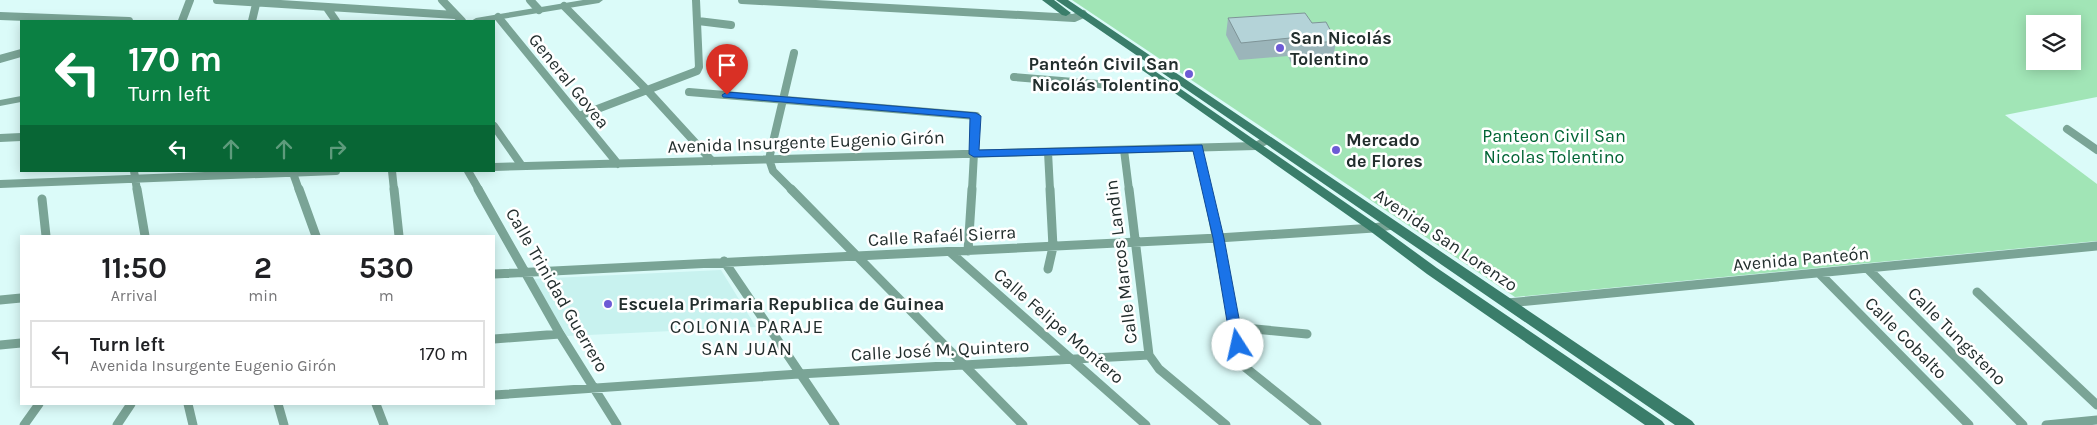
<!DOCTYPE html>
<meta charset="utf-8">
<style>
:root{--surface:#fff;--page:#f6f6f6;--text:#202124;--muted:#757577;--line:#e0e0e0}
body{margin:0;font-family:Karla,sans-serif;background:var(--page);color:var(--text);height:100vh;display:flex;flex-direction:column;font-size:19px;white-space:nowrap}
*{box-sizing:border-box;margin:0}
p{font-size:16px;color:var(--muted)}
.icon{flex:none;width:28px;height:28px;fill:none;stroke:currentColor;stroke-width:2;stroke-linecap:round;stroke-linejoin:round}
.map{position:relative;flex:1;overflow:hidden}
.drawer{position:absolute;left:20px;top:235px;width:475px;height:170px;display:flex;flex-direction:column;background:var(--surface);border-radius:0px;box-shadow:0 2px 12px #0003}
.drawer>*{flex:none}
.top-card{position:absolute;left:20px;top:20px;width:475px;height:152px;border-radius:0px;box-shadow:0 2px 12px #0003;background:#0b8043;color:#fff;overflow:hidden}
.fabs{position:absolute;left:2026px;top:15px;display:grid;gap:10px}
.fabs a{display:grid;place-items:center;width:55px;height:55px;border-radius:0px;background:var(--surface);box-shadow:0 2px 12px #0003;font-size:25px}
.pin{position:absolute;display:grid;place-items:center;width:42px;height:42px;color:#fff;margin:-51px -21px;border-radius:50% 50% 50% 0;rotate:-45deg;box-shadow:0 0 5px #0007}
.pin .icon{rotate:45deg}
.me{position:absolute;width:55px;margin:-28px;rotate:350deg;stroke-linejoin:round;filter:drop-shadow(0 0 4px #0008)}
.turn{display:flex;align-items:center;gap:18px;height:105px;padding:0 25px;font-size:22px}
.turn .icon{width:65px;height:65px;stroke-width:2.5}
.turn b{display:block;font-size:35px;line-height:42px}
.lanes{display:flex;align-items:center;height:48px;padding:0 25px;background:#0003;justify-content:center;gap:25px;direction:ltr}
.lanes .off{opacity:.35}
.eta{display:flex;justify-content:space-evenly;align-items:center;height:85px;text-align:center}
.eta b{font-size:30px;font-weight:700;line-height:35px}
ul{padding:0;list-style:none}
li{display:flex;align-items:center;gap:15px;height:68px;margin:0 10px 8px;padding:0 15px;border:2px solid var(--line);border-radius:0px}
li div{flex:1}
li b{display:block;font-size:19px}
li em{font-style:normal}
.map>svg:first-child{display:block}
.built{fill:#c8f2ef}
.green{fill:#a1e5b6;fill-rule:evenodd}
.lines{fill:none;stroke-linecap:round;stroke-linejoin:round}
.minor-far1{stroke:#7aa496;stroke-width:8}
.minor{stroke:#7aa496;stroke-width:9}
.tertiary{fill:#7aa496;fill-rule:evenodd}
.secondary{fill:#3a7d6a;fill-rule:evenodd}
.wall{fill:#9bb5ba}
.building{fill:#b4d3d8;stroke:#7e9497}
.route{fill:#1a73e8;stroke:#114b97}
.poi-dot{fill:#6d5bd5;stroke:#fff;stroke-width:2}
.labels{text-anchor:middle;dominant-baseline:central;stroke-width:5;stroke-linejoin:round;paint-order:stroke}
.poi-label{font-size:18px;font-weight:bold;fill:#222e2d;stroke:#fff;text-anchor:start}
.street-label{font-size:18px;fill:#222e2d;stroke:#fff}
.park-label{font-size:18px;fill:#006434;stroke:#fff}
.neighbourhood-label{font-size:19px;letter-spacing:1px;fill:#222e2d;stroke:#fff}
</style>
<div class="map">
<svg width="2097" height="425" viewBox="0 0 2097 425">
<rect width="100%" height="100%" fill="#dbfbf9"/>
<!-- built -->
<path class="built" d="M721,270l35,57 -189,9 -35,-57z"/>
<!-- green -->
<path class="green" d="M1072,0h1025v97l-92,18 92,69v57l-582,56zM2035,24h37v37h-37z"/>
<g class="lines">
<!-- minor-far1 -->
<path class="minor-far1" d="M217,0l238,15
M442,0l20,21
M530,0l9,10
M742,0l332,18 9,-4
M564,6l83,84 65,71
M327,8l9,13
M0,16l129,5
M498,17l120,147
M182,21l8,-21
M252,21l5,-21
M698,21l33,4
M0,59l21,-6
M1014,77l133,11 23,-3
M689,92l287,24 -4,74
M579,116l118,-45 2,-4 -3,-67
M494,126l28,40
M2067,129l30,21
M0,138l21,-1
M1198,148l9,42
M1124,150l5,40
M1048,152l2,38
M494,167l762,-21 11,-6
M134,171l3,19
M392,171l2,19
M468,171l11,19
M293,173l6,17
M0,184l336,-13
M792,190l-19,-19 -4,-12 25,-106"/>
<!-- minor -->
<path class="minor" d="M137,189l8,47
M299,189l17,47
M394,189l5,47
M478,189l82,145 57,91
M791,189l232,236
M1129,189l20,166 10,14 67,56
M1207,189l34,175 76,61
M42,199l4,37
M968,251l4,-62
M950,252l196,173
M724,261l111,164
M1048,269l5,-22 -3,-58
M1868,269l155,156
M494,274l724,-36 156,-10 18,-3
M1820,274l149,151
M1977,292l120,113
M0,300l21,-2
M1507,303l590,-57
M1234,327l73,7
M494,339l66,-5
M0,345l21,-2
M494,395l305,-21 350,-19
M188,404l5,21
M278,404l6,21
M376,404l8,21
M24,425l15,-21
M117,425l14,-21
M2046,425l51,-5"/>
<!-- tertiary -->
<path class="tertiary" d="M583,0h20l-4,3 -109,18h-19l5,-3z
M21,96v6l-21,4v-6z"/>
<!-- secondary -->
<path class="secondary" d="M1042,0h12l17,13 -5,3 -4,-1z
M1056,0h12l624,421 3,4h-20z
M1146,65l232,160 59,43 225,153 3,4h-20l-218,-151 -57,-43 -228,-161 -1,-2z"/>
</g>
<!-- wall -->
<path class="wall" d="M1228,18l108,23 -3,18 -42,4 -3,-7 -49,4 -13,-25z"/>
<!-- building -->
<path class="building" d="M1305,13l7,10 14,-1 10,19 -42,4 -4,-7 -49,5 -13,-25z"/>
<!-- route -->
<path class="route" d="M727,92l249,21 5,3 -2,34 223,-5 22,93 20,107 -2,4h-9l-2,-4 -18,-107 -20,-87 -219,6 -5,-3 1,-36 -247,-21 -1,-2z"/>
<!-- markers -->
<g class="poi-dot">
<circle cx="1280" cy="48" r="5"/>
<circle cx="1189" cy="74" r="5"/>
<circle cx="1336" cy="150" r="5"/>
<circle cx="608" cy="304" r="5"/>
</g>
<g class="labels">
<!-- poi labels -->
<g class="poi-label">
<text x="1290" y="38">San Nicolás<tspan x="1290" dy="21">Tolentino</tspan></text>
<text x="1179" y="64" text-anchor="end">Panteón Civil San<tspan x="1179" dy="21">Nicolás Tolentino</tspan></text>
<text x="1346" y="140">Mercado<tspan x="1346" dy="21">de Flores</tspan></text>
<text x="618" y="304">Escuela Primaria Republica de Guinea</text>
</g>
<!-- street labels -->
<g class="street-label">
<text transform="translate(569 81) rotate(51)">General Govea</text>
<text transform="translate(806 142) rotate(-2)">Avenida Insurgente Eugenio Girón</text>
<text transform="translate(942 236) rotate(-3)">Calle Rafaél Sierra</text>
<text transform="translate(1446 240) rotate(34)">Avenida San Lorenzo</text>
<text transform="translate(1801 259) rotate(-5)">Avenida Panteón</text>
<text transform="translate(1121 262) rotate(-97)">Calle Marcos Landin</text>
<text transform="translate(557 290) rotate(60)">Calle Trinidad Guerrero</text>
<text transform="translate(1059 326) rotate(41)">Calle Felipe Montero</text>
<text transform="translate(1957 336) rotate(45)">Calle Tungsteno</text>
<text transform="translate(1906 338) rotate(45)">Calle Cobalto</text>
<text transform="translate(940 350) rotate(-3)">Calle José M. Quintero</text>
</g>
<!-- park labels -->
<g class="park-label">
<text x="1554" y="136">Panteon Civil San<tspan x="1554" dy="21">Nicolas Tolentino</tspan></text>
</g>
<!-- neighbourhood labels -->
<g class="neighbourhood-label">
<text x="747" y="327">COLONIA PARAJE<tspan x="747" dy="22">SAN JUAN</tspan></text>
</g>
</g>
</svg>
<div class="fabs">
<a><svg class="icon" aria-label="layers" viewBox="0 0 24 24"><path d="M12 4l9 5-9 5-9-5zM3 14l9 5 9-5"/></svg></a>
</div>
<div class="pin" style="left:727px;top:95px;background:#d93025"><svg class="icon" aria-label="arrive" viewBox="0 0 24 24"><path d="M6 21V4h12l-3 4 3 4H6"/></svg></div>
<svg class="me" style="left:1238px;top:345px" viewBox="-20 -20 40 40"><circle r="19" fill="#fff"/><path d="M0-13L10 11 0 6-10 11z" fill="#1a73e8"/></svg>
<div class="top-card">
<div class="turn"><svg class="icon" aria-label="left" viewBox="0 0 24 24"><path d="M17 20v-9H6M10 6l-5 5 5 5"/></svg><div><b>170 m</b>Turn left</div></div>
<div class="lanes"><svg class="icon" aria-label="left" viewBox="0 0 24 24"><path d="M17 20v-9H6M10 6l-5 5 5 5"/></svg><svg class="icon off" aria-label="ahead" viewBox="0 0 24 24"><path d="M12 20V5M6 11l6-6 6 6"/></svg><svg class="icon off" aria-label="ahead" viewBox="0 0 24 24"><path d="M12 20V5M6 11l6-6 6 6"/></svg><svg class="icon off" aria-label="right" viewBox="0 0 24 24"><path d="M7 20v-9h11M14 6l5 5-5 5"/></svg></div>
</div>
<section class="drawer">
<div class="eta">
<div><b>11:50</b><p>Arrival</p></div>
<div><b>2</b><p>min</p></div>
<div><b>530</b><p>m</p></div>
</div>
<ul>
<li><svg class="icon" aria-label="left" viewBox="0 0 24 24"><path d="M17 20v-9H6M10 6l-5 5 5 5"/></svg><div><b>Turn left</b><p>Avenida Insurgente Eugenio Girón</p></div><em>170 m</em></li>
</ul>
</section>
</div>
